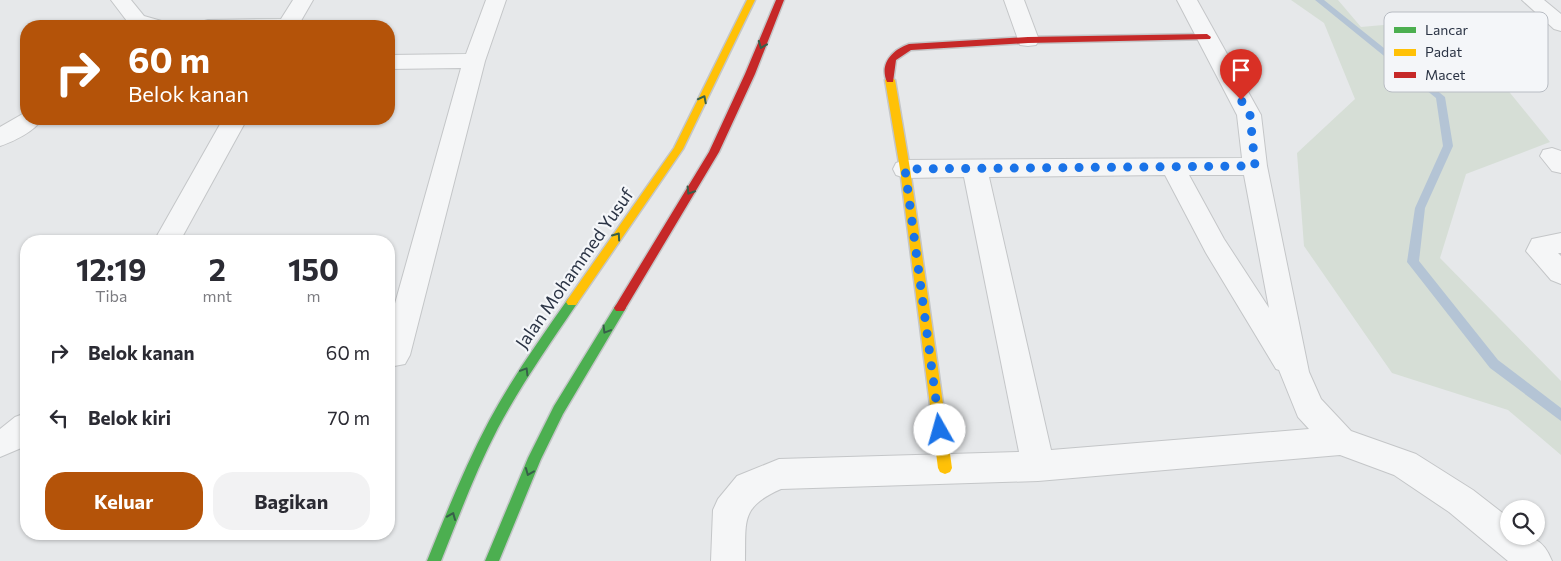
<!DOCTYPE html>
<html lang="id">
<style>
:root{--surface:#fff;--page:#f2f2f3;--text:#2b2b33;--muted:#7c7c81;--accent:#b45309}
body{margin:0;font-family:Commissioner,sans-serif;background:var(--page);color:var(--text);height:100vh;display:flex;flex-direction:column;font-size:19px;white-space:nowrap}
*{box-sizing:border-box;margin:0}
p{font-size:16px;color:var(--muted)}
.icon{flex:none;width:28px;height:28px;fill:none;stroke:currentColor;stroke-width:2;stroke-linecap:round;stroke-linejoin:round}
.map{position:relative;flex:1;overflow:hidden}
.sheet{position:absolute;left:20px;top:235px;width:375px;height:305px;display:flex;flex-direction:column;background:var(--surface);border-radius:20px;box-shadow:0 1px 4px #0004}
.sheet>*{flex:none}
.hud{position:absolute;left:20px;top:20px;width:375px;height:105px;border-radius:20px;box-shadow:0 1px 4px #0004;background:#b45309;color:#fff;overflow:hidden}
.buttons{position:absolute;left:1500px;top:500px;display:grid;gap:10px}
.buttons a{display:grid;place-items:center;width:45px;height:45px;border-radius:50%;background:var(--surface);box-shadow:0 1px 4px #0004;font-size:25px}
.pin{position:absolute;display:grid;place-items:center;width:42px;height:42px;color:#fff;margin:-51px -21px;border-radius:50% 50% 50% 0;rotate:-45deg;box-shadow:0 0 5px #0007}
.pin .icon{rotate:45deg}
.me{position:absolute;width:55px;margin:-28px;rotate:353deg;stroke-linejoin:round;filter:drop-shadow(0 0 4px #0008)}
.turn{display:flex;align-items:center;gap:18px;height:105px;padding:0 25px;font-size:22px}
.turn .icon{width:65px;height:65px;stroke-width:2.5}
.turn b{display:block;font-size:35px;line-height:42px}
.eta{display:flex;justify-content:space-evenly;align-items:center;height:85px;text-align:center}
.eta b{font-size:30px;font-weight:700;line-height:35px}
.cta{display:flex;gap:10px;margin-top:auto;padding:10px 25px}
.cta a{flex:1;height:58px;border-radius:20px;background:var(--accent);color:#fff;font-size:20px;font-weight:700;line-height:58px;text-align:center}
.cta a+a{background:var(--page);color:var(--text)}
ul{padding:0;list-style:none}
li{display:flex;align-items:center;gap:15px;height:65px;padding:0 25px}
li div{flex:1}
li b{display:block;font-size:19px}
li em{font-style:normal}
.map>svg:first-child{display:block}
.green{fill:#d6ded6}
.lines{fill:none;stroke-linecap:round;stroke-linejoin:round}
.stream{fill:#b4c4d5;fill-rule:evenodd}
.street-casing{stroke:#c4c6c8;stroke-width:2}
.fast-casing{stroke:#c4c6c8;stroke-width:3}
.slow-casing{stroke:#c4c6c8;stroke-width:3}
.jam-casing{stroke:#c4c6c8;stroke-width:3}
.street{fill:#f5f6f7;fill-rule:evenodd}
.fast{fill:#4caf50;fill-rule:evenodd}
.slow{fill:#ffc107;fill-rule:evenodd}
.jam{fill:#c62828;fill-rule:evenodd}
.oneway{stroke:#375f49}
.route{stroke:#1a73e8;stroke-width:9;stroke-dasharray:0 16.2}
.labels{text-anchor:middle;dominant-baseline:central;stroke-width:4.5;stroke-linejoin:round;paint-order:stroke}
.street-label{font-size:18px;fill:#2b3445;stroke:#f4f6f9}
.key{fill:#f4f6f9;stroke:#b8bcc3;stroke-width:1}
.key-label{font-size:14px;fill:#2b3445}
</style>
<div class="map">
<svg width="1561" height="561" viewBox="0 0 1561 561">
<rect width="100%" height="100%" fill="#e6e8ea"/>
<!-- green -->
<path class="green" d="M1291,0h47l23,27 89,-8 100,123 -84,32 -26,84 121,123v74l-53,-45 -116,-37 -88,-127 -7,-93 58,-54 -31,-76z"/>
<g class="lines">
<!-- stream -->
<path class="stream" d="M1315,0h9l121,97 8,49 -28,62 -6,53 79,99 63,48v13l-71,-53 -83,-106 8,-54 28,-62 -7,-48z"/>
<!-- street casing -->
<g class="street-casing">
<path id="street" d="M111,0h20l13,16 21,6 3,4 -38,-1z
M293,0h20l-15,26h-100l3,-4 7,-2 73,-1z
M486,0h20l-21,61 -75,294 -5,9 -16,3v-42l72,-257 -72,1v-14l77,-1z
M1004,0h20l15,40 -3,5 -8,1 -8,-1z
M1177,0h20l64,115 6,51 42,206 12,27 30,32 65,23 57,36 36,28v18c23,0 34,2 43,25h-44l-59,-49 -55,-37 -54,-20 -302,26 -257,8c-41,18 -35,32 -36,72h-34l2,-51 5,-11 19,-23 42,-17 240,-7 -55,-275 -59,1 -9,-3 -3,-6 3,-6 9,-3 337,-2 -5,-43zM1165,175l41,78 70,116 3,1 19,47 11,12 -258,21 -62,-273zM1189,175h55l25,133 -45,-69z
M1522,0h22l17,14v17l-7,-2z
M26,112v7h16c-7,12 -29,23 -42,27v-19z
M223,119h24l-67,122h-26z
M1552,148l9,3v22l-9,-2 -12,-15 3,-6z
M1561,233v20h-3l3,3v28l-10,-4 -25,-29 6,-12z
M26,413v33l-26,11v-28l15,-12z"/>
</g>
<!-- fast casing -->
<g class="fast-casing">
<path id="fast" d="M572,297l4,2 2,3 -2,3c-27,40 -55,80 -78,123 -22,42 -39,88 -57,133h-14c19,-47 38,-95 62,-140 23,-43 51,-82 79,-122z
M620,303l4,2 2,3 -63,106 -22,45 -42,102h-14l43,-103 26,-52 62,-101z"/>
</g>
<!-- slow casing -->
<g class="slow-casing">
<path id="slow" d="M747,0h8l-72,149 -107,156h-8l-2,-3 2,-3 106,-151z
M890,77l5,3 15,89 42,299 -2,4 -5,2 -5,-2 -2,-4 -38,-299 -15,-89z"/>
</g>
<!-- jam casing -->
<g class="jam-casing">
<path id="jam" d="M776,0h8l-29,74 -36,78 -95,159h-8l-2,-3 2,-3 93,-153 36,-78z
M1207,34l4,3 -1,2 -182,4 -117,7 -15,10 -3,22h-6c-8,-18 5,-32 22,-38l119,-7z"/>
</g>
<!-- street -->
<use href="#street" class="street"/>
<!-- fast -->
<use href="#fast" class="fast"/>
<!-- slow -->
<use href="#slow" class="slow"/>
<!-- jam -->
<use href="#jam" class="jam"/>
</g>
<!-- one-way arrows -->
<defs><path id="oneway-chevron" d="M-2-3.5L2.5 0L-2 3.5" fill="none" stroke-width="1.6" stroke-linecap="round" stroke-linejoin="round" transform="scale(1.25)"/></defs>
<g class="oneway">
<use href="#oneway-chevron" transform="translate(762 45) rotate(112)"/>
<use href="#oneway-chevron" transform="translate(703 99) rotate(-63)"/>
<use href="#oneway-chevron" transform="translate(690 191) rotate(122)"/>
<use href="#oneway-chevron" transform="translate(617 236) rotate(-55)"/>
<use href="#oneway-chevron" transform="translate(606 330) rotate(121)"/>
<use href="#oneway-chevron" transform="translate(525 371) rotate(-59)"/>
<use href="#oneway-chevron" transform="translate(529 472) rotate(112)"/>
<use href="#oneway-chevron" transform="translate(452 516) rotate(-68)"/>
</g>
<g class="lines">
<!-- route -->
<path class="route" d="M940,430l-35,-261 350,-3 -5,-51 -9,-15"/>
</g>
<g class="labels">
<!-- street labels -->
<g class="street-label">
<text transform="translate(574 268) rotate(-55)">Jalan Mohammed Yusuf</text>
</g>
</g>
<!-- legend -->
<rect x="1384" y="12" width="164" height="80" rx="8" class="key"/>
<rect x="1394" y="27" width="22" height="6" fill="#4caf50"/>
<rect x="1394" y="49" width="22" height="7" fill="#ffc107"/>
<rect x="1394" y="72" width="22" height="6" fill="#c62828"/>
<g class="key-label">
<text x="1425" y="35">Lancar</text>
<text x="1425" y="57">Padat</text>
<text x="1425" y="80">Macet</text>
</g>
</svg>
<div class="buttons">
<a><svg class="icon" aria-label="search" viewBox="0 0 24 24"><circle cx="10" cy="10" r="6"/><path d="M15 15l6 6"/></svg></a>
</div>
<div class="pin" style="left:1241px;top:100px;background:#d93025"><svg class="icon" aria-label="arrive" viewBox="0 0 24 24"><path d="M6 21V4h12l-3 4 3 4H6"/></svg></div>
<svg class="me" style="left:940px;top:430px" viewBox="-20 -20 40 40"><circle r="19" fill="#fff"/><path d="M0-13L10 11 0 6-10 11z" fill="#1a73e8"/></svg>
<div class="hud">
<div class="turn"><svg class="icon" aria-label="right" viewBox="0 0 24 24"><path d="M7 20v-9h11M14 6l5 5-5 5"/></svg><div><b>60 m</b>Belok kanan</div></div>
</div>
<section class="sheet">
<div class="eta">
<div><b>12:19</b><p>Tiba</p></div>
<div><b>2</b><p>mnt</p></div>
<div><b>150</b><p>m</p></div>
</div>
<ul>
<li><svg class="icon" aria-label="right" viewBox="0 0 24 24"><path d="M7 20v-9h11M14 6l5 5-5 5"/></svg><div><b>Belok kanan</b></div><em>60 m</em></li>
<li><svg class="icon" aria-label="left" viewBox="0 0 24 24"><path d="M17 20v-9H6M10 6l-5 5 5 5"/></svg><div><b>Belok kiri</b></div><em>70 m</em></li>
</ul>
<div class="cta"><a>Keluar</a><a>Bagikan</a></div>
</section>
</div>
